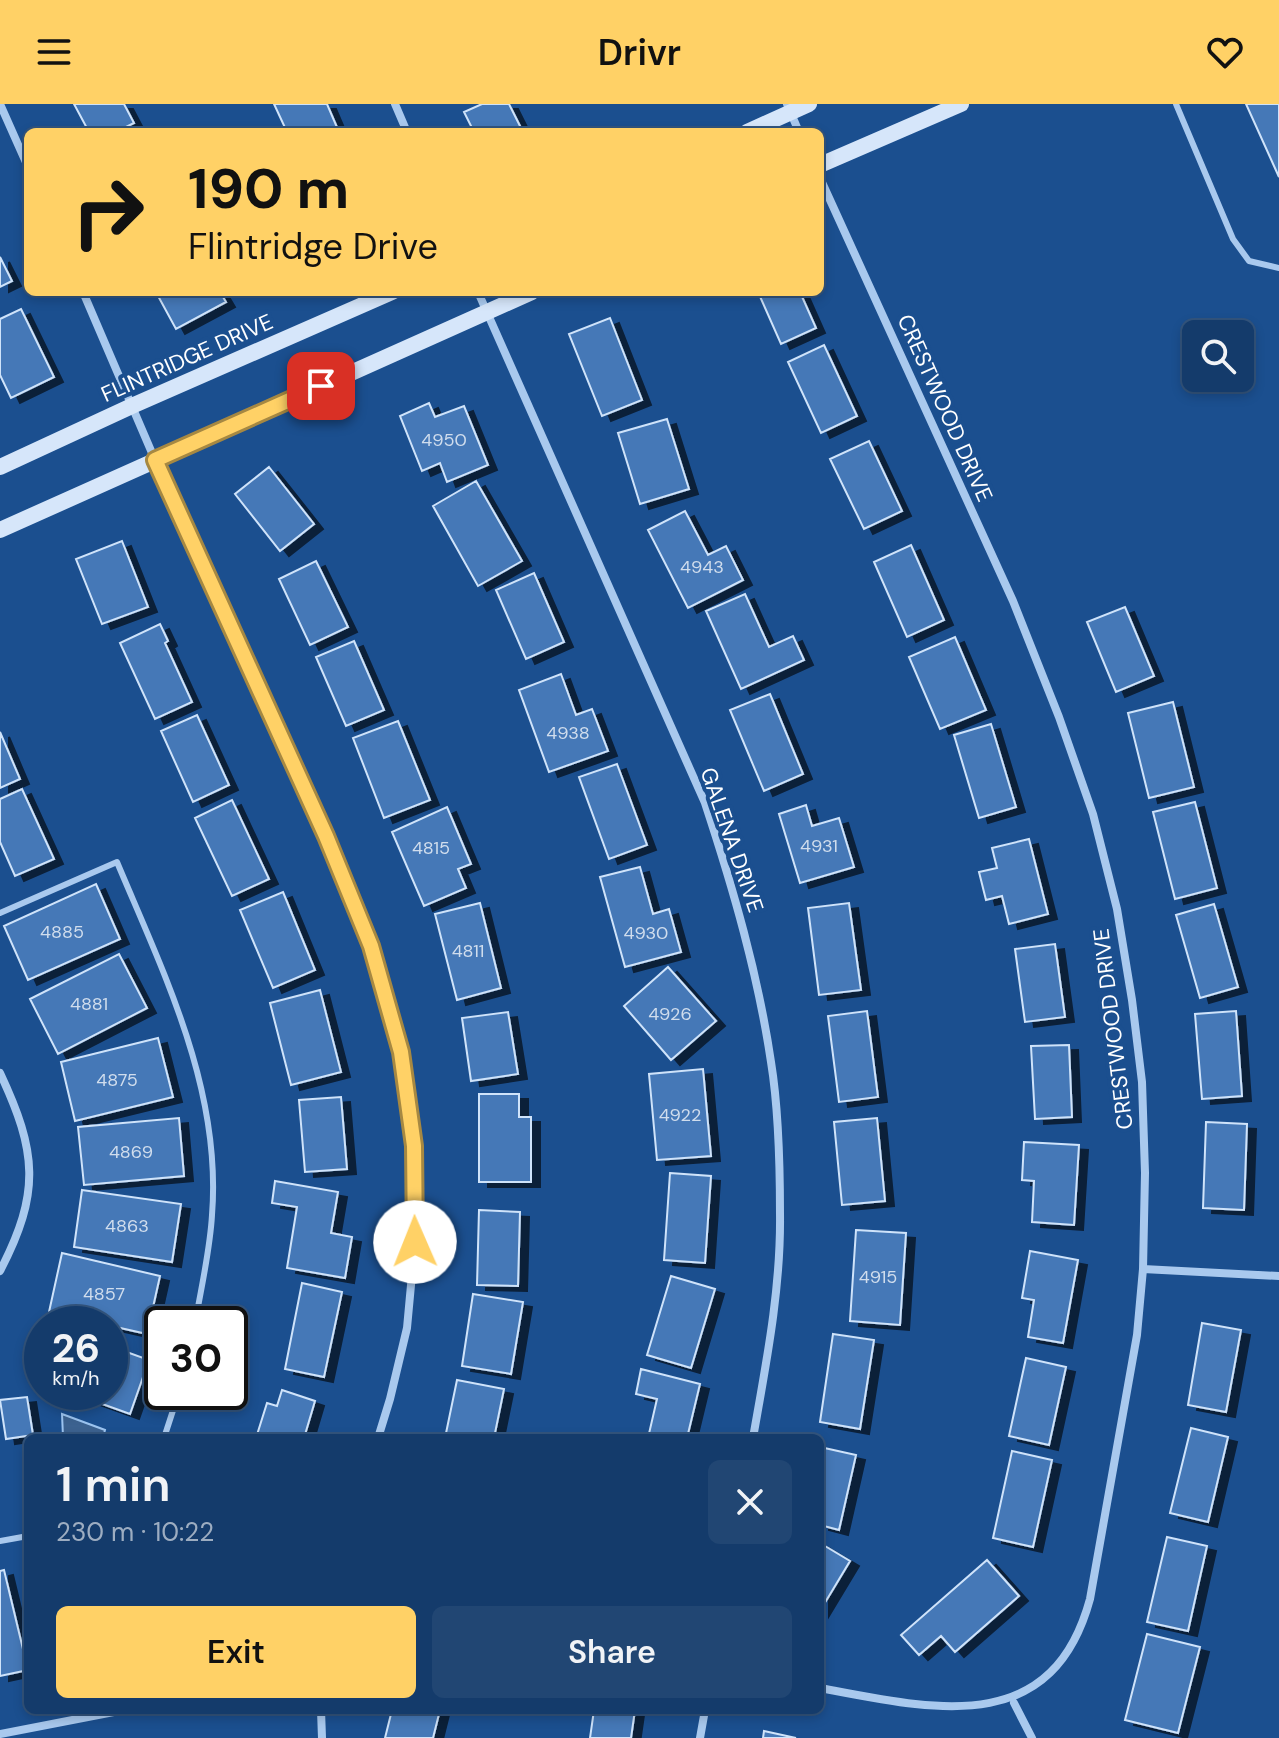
<!DOCTYPE html>
<meta charset="utf-8">
<style>
:root{--surface:#143b6b;--page:#214673;--text:#f1f3f6;--muted:#9dadc1;--line:#33557e;--accent:#ffd166}
body{margin:0;font-family:"DM Sans",sans-serif;background:var(--page);color:var(--text);height:100vh;display:flex;flex-direction:column;font-size:30px;white-space:nowrap}
*{box-sizing:border-box;margin:0}
p{font-size:26px;color:var(--muted)}
.icon{flex:none;width:44px;height:44px;fill:none;stroke:currentColor;stroke-width:2;stroke-linecap:round;stroke-linejoin:round}
.map{position:relative;flex:1;overflow:hidden}
.details{position:absolute;left:24px;top:1330px;width:800px;height:280px;display:flex;flex-direction:column;background:var(--surface);border-radius:12px;box-shadow:0 4px 12px #0003,0 0 0 2px var(--line)}
.details>*{flex:none}
.top-card{position:absolute;left:24px;top:24px;width:800px;height:168px;border-radius:12px;box-shadow:0 4px 12px #0003,0 0 0 2px var(--line);background:#ffd166;color:#111;overflow:hidden}
.buttons{position:absolute;left:1182px;top:216px;display:grid;gap:16px}
.buttons a{display:grid;place-items:center;width:72px;height:72px;border-radius:12px;background:var(--surface);box-shadow:0 4px 12px #0003,0 0 0 2px var(--line);font-size:40px}
.speed{position:absolute;left:24px;top:1202px;display:flex;gap:16px;font-size:40px;font-weight:700;text-align:center}
.speed>*{display:grid;place-content:center;width:104px;height:104px;border-radius:50%;background:var(--surface);box-shadow:0 4px 12px #0003,0 0 0 2px var(--line);line-height:1}
.speed small{font-size:20px;font-weight:400}
.speed .limit{border:4px solid #111;border-radius:12px;background:#fff;color:#111}
.pin{position:absolute;display:grid;place-items:center;width:68px;height:68px;color:#fff;margin:-34px;border-radius:16px;box-shadow:0 4px 12px #0006}
.me{position:absolute;width:88px;margin:-44px;rotate:359deg;stroke-linejoin:round;filter:drop-shadow(0 0 6px #0008)}
.turn{display:flex;align-items:center;gap:28px;height:168px;padding:0 32px;font-size:36px}
.turn .icon{width:104px;height:104px;stroke-width:2.5}
.turn b{display:block;font-size:56px;line-height:68px}
.round{display:grid;place-items:center;flex:none;width:84px;height:84px;border-radius:12px;background:var(--page)}
.overview{display:flex;align-items:center;justify-content:space-between;height:136px;padding:0 32px}
h1{font-size:48px;font-weight:600;line-height:60px}
.cta{display:flex;gap:16px;margin-top:auto;padding:16px 32px}
.cta a{flex:1;height:92px;border-radius:12px;background:var(--accent);color:#111;font-size:32px;font-weight:600;line-height:92px;text-align:center}
.cta a+a{background:var(--page);color:var(--text)}
header{display:flex;justify-content:space-between;align-items:center;height:104px;padding:0 32px;background:var(--accent);color:#111;font-size:36px;font-weight:600}
.map>svg:first-child{display:block}
.water{fill:#3c6290;stroke:#9cc4f0;stroke-width:2}
.building{fill:#4478b7;stroke:#cfe3fa;stroke-width:2;filter:url(#shadow)}
.lines{fill:none;stroke-linecap:round;stroke-linejoin:round}
.lane{stroke:#a9c9ee;stroke-width:6}
.street{stroke:#a9c9ee;stroke-width:8}
.secondary{stroke:#d6e6fa;stroke-width:16}
.route-casing{stroke:#a68842;stroke-width:20}
.route{stroke:#ffd166;stroke-width:14}
.labels{text-anchor:middle;dominant-baseline:central;stroke-width:8;stroke-linejoin:round;paint-order:stroke}
.number-label{font-size:18px;fill:#d0dded}
.street-label{font-size:22px;fill:#fff;stroke:#1b4f8f}
</style>
<header><svg class="icon" aria-label="menu" viewBox="0 0 24 24"><path d="M4 6h16M4 12h16M4 18h16"/></svg>Drivr<svg class="icon" aria-label="heart" viewBox="0 0 24 24"><path d="M12 20l-8-8c-3-5 5-10 8-4 3-6 11-1 8 4z"/></svg></header>
<div class="map">
<svg width="1279" height="1634" viewBox="0 0 1279 1634">
<defs>
<filter id="shadow"><feDropShadow dx="9" dy="5" stdDeviation="0" flood-color="#0009"/></filter>
</defs>
<rect width="100%" height="100%" fill="#1b4f8f"/>
<!-- water -->
<path class="water" d="M62,1310l43,16 -2,8h-44l4,-1z"/>
<!-- building -->
<path class="building" d="M74,0h50l10,19 -18,9h-27z
M274,0h53l12,28h-52z
M482,0h27l14,28h-49l-10,-20z
M1246,0h33v73z
M0,153l12,24 -12,6z
M160,188h60l6,10 -50,27 -19,-35z
M758,188h42l16,36 -35,16z
M21,205l33,68 -43,21 -11,-23v-56z
M610,214l32,82 -40,16 -33,-82z
M824,241l33,71 -36,17 -33,-71z
M429,299l6,14 29,-11 24,59 -41,17 -7,-19 -18,8 -22,-55z
M667,315l22,70 -49,15 -22,-71z
M869,337l33,70 -38,18 -34,-70z
M269,363l45,57 -34,27 -45,-57z
M476,377l46,80 -44,25 -45,-80z
M685,407l23,44 18,-9 17,34 -55,28 -40,-78z
M122,437l26,66 -46,17 -26,-65z
M911,441l33,75 -37,17 -33,-75z
M316,457l32,66 -38,18 -31,-66z
M534,469l30,69 -38,17 -30,-69z
M745,490l24,53 24,-11 11,24 -63,29 -35,-78z
M1125,503l29,69 -38,16 -29,-70z
M160,520l8,17 -3,2 27,59 -37,17 -35,-76z
M955,533l31,73 -46,19 -31,-72z
M354,537l30,69 -38,16 -30,-69z
M561,570l15,41 16,-6 16,42 -59,21 -30,-82z
M770,590l33,80 -39,17 -34,-81z
M1173,598l21,85 -45,11 -21,-85z
M197,611l32,70 -36,17 -32,-71z
M398,617l32,79 -46,18 -31,-80z
M991,620l25,83 -37,11 -25,-83z
M0,628l20,47 -20,9z
M617,660l30,81 -38,14 -30,-82z
M22,685l32,70 -39,17 -15,-34v-43z
M232,696l37,79 -37,17 -37,-78z
M1195,698l22,86 -42,11 -22,-87z
M806,701l6,21 27,-8 15,49 -54,16 -21,-69z
M447,703l24,57 -13,5 8,19 -42,18 -32,-74z
M1029,735l19,75 -39,10 -7,-28 -16,4 -7,-28 18,-4 -5,-20z
M640,763l13,47 16,-5 12,43 -56,15 -25,-90z
M96,780l24,55 -92,41 -24,-54z
M283,788l32,78 -42,18 -33,-78z
M480,799l21,85 -44,12 -22,-86z
M849,799l12,87 -42,5 -11,-87z
M1214,800l24,83 -38,11 -24,-83z
M1055,840l10,73 -40,5 -10,-73z
M119,850l28,54 -89,46 -28,-55z
M668,863l48,54 -45,39 -47,-54z
M320,886l21,82 -50,13 -21,-82z
M867,907l11,86 -39,5 -11,-86z
M1236,907l6,85 -40,3 -7,-85z
M508,908l10,62 -47,7 -9,-63z
M158,934l15,59 -98,24 -14,-59z
M1069,941l3,72 -37,2 -4,-73z
M703,965l8,87 -54,4 -8,-86z
M479,990h40v23h12v65h-52z
M341,993l6,72 -42,3 -6,-72z
M179,1014l5,58 -100,9 -6,-58z
M877,1014l8,83 -43,4 -8,-83z
M1206,1018l41,2 -3,86 -41,-2z
M1024,1038l55,3 -5,80 -42,-3 2,-41 -12,-1z
M670,1069l41,3 -6,87 -41,-3z
M275,1077l63,11 -7,41 21,4 -7,41 -58,-10 10,-61 -25,-4z
M82,1086l99,14 -9,58 -98,-15z
M479,1106l41,2 -2,74 -41,-1z
M856,1126l50,3 -6,92 -50,-4z
M1030,1147l48,9 -15,83 -35,-6 6,-37 -12,-2z
M62,1149l98,23 -13,58 -98,-22z
M671,1172l44,13 -24,79 -44,-13z
M302,1179l40,9 -18,85 -39,-8z
M473,1190l50,8 -12,72 -49,-8z
M1202,1219l39,7 -15,82 -38,-7z
M833,1230l41,6 -14,89 -40,-7z
M110,1242l39,14 -19,54 -61,-22h41z
M42,1253v25l-8,-2z
M1026,1254l40,9 -17,78 -40,-9z
M641,1265l59,15 -13,54h-39l9,-39 -21,-5z
M457,1276l47,9 -10,49h-49z
M282,1286l33,11 -11,37h-48l11,-35 10,3z
M27,1293l6,38 -27,4 -6,-39z
M1191,1324l37,9 -20,85 -38,-9z
M820,1343l36,8 -17,75 -19,-5z
M1012,1347l40,9 -19,87 -40,-9z
M1167,1433l40,9 -19,85 -41,-9z
M820,1439l30,18 -30,50z
M987,1456l32,36 -64,56 -14,-16 -22,19 -18,-20z
M4,1466l24,100 -28,6v-105z
M1147,1530l53,13 -22,86 -53,-13z
M392,1606h48l-7,28h-48z
M594,1606h41l-4,28h-41z
M764,1627l32,7h-33z"/>
<g class="lines">
<!-- lane -->
<path class="lane" d="M1176,0l57,135 16,22 30,7
M0,809l117,-51c47,112 105,228 95,353 -2,36 -11,73 -17,109
M164,1334l15,-46
M0,1437l28,-5"/>
<!-- street -->
<path class="street" d="M0,0l28,63
M395,0l12,28
M787,0l12,28
M820,74l193,423 46,116 34,97 24,95 15,91 10,82 3,91 -2,96 -6,66 -47,264c-38,139 -154,111 -270,89
M83,188l72,168 171,376 45,110 30,106 13,94 1,96 -8,86 -17,71 -12,39
M478,188l227,511c28,85 53,171 66,259 8,49 9,103 9,152 1,75 -14,150 -27,224
M0,969c37,79 41,119 0,198
M1143,1165l136,7
M1014,1599l18,35
M321,1606l1,28
M0,1630l124,-24
M700,1634l5,-28"/>
<!-- secondary -->
<path class="secondary" d="M747,28l62,-28
M820,61l141,-61
M0,363l134,-62 258,-113
M0,426l532,-238"/>
</g>
<g class="lines">
<!-- route casing -->
<g class="route-casing">
<path id="route" d="M321,282l-166,74 171,376 45,110 30,106 13,94 1,96"/>
</g>
<!-- route -->
<use href="#route" class="route"/>
</g>
<g class="labels">
<!-- number labels -->
<g class="number-label">
<text x="444" y="336">4950</text>
<text x="702" y="463">4943</text>
<text x="568" y="629">4938</text>
<text x="819" y="742">4931</text>
<text x="431" y="744">4815</text>
<text x="62" y="828">4885</text>
<text x="646" y="829">4930</text>
<text x="468" y="847">4811</text>
<text x="89" y="900">4881</text>
<text x="670" y="910">4926</text>
<text x="117" y="976">4875</text>
<text x="680" y="1011">4922</text>
<text x="131" y="1048">4869</text>
<text x="127" y="1122">4863</text>
<text x="878" y="1173">4915</text>
<text x="104" y="1190">4857</text>
</g>
<!-- street labels -->
<g class="street-label">
<text transform="translate(187 254) rotate(-24)">FLINTRIDGE DRIVE</text>
<text transform="translate(945 304) rotate(66)">CRESTWOOD DRIVE</text>
<text transform="translate(732 736) rotate(71)">GALENA DRIVE</text>
<text transform="translate(1113 925) rotate(-97)">CRESTWOOD DRIVE</text>
</g>
</g>
</svg>
<div class="buttons">
<a><svg class="icon" aria-label="search" viewBox="0 0 24 24"><circle cx="10" cy="10" r="6"/><path d="M15 15l6 6"/></svg></a>
</div>
<div class="speed"><div>26<small>km/h</small></div><div class="limit">30</div></div>
<div class="pin" style="left:321px;top:282px;background:#d93025"><svg class="icon" aria-label="arrive" viewBox="0 0 24 24"><path d="M6 21V4h12l-3 4 3 4H6"/></svg></div>
<svg class="me" style="left:415px;top:1138px" viewBox="-20 -20 40 40"><circle r="19" fill="#fff"/><path d="M0-13L10 11 0 6-10 11z" fill="#ffd166"/></svg>
<div class="top-card">
<div class="turn"><svg class="icon" aria-label="right" viewBox="0 0 24 24"><path d="M7 20v-9h11M14 6l5 5-5 5"/></svg><div><b>190 m</b>Flintridge Drive</div></div>
</div>
<section class="details">
<div class="overview"><div><h1>1 min</h1><p>230 m · 10:22</p></div><a class="round"><svg class="icon" aria-label="close" viewBox="0 0 24 24"><path d="M6 6l12 12M18 6L6 18"/></svg></a></div>
<div class="cta"><a>Exit</a><a>Share</a></div>
</section>
</div>
